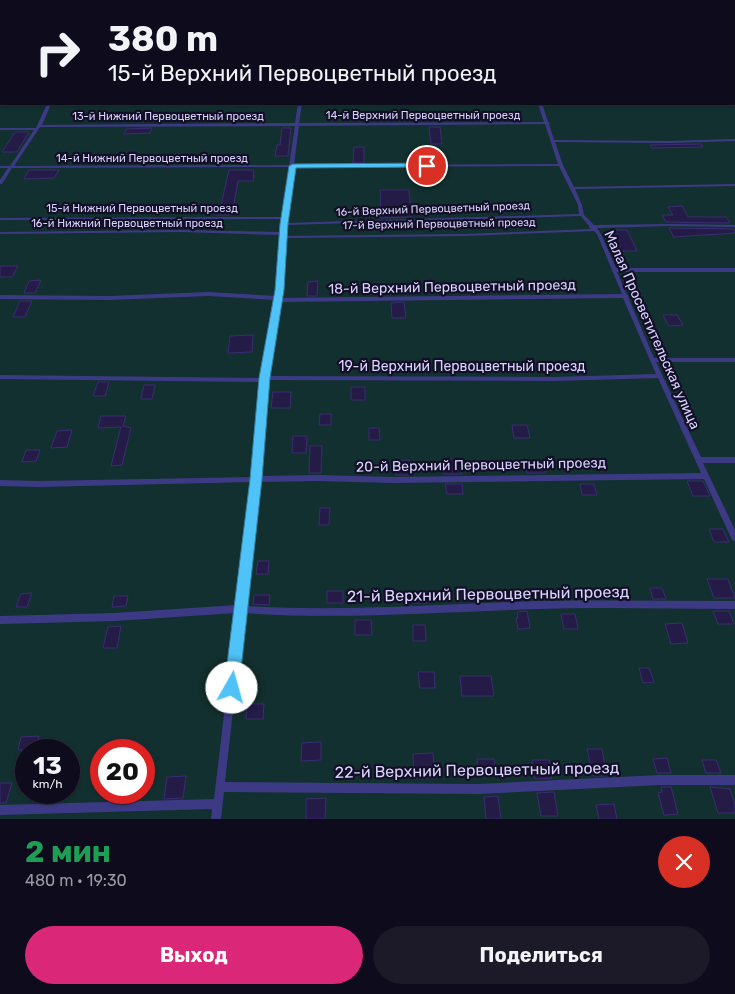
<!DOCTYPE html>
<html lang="ru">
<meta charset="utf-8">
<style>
:root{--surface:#0e0b1c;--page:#1c1929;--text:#f1f3f6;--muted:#9b9ba3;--line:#2e2b3b;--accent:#db2777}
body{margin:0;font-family:Rubik,sans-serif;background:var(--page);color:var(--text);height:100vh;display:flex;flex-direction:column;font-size:19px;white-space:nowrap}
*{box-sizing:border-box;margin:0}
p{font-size:16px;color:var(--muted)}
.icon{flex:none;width:28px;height:28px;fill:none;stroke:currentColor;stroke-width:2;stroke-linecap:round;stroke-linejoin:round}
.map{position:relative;height:819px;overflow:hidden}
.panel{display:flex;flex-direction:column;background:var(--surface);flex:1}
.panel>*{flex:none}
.banner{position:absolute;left:0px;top:0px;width:735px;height:105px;box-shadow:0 1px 4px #0004,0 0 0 1px var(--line);background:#0e0b1c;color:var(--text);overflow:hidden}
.speed{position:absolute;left:15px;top:739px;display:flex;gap:10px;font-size:25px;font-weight:700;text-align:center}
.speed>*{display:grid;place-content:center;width:65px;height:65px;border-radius:50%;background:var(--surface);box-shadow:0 1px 4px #0004,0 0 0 1px var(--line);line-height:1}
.speed small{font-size:12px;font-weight:400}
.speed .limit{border:8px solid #d22;background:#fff;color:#111}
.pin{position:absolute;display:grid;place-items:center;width:42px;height:42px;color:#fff;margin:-21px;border:2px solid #fff;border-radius:50%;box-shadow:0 1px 5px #0007}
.me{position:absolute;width:55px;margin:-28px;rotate:7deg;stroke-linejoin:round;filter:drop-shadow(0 0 4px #0008)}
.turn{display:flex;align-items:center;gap:18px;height:105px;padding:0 25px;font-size:22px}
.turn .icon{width:65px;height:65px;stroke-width:2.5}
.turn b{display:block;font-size:35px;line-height:42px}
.round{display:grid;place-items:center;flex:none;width:52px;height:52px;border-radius:26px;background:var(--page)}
.head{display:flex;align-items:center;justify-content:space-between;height:85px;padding:0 25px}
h1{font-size:30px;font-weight:700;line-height:38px;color:#1e9e55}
.cta{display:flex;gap:10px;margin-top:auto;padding:10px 25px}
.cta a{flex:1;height:58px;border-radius:30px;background:var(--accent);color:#fff;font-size:20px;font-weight:700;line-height:58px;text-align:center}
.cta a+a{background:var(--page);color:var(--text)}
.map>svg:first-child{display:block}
.green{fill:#12302f;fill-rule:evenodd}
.building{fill:#241b47;stroke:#3b2d73}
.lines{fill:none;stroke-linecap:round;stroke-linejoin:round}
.lane{fill:#3d3a85;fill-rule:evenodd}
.route{fill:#4fc3f7;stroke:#337fa1}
.labels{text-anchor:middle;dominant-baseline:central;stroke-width:4.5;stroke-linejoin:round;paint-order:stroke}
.far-street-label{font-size:11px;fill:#d9d4ff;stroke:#130f26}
.street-label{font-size:14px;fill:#d9d4ff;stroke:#130f26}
.near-street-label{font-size:16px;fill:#d9d4ff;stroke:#130f26}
</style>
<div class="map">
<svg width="735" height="819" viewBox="0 0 735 819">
<rect width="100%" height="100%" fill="#130f26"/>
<!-- green -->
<path class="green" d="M0,0h735v819h-735zM1,1h733v103h-733zM26,750h43v42h-43zM101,750h43v42h-43z"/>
<!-- building -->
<path class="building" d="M429,127h11l2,17h-11z
M152,128l-2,5 -26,1 2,-5z
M282,128h9l-3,28h-13l2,-11h3z
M15,132h14l-12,20h-15z
M701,144l2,3 -51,1 -2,-3z
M354,147h10v16h-11z
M29,170h30l-5,8 -30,1z
M229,170h25l-1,11h-15l-6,34h-17l2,-10h4z
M380,190h29l3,27 -31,1z
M682,206l6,11h38l4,6 -64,-1 -4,-7h11l-5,-8z
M70,222h17l-3,7h-17z
M669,228l65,1 1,4 -61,4z
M612,230h15l10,21h-15z
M0,266h18l-6,11h-12z
M41,280l-6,13h-11l5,-12z
M318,281l-1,15h-10l1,-14z
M20,301h12l-7,16h-12z
M404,302l2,16h-14l-1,-15z
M663,315h14l6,10 -14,1z
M253,335l-1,17 -24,1 2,-17z
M98,382h11l-4,14h-12z
M144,385h11l-3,14h-11z
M351,387h14v13h-14z
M273,392h18l-1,16h-19z
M320,414h11v11h-12z
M101,416h25l-3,10 8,2 -9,37 -11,1 10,-39 -23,1z
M512,425h15l3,13h-16z
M369,428h10l1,12h-11z
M72,430l-5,17 -16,1 6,-17z
M293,436h14l-1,17h-14z
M310,446h12l-1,27h-12z
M26,450h14l-4,11 -14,1z
M443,459h12l1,6h4l1,9h-17z
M409,460l1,15h-14l-1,-14z
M525,463h19l2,10h-19z
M687,481h16l7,15h-17z
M445,484h17l1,10h-16z
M580,484h14l3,11h-15z
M320,508h10l-1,17h-10z
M709,529h14l6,13h-15z
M258,561h11l-1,13h-12z
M707,579h21l7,19h-21z
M650,588h12l4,11h-13z
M327,591h16v12h-16z
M32,593l-5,14h-11l5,-13z
M412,593h15v10h-14z
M254,595h16l-1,10 -16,-1z
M114,596h14l-2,10 -14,1z
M527,611l3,17 -12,1 -2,-11h2l-1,-6z
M713,611h16l5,13h-16z
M561,614h14l3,15h-14z
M355,620h16l1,15h-17z
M682,623l6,20 -17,1 -6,-20z
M413,625h12l1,16h-13z
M121,626l-4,22h-14l5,-21z
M639,668h10l5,14 -11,1z
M418,672h16l1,16h-15z
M460,676h31l3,20h-32z
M247,704h17l-1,15h-17z
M39,736l-3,14h-18l3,-13z
M321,742v18l-20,1 1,-18z
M587,749h15l5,27h-14z
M433,753l2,25h-21l-1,-24z
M667,758l4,15h-14l-4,-14z
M477,759h17l1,12 -17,1z
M532,760h17l3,18 -17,1z
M702,760h14l5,13h-15z
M186,776l-3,22 -19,1 3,-22z
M0,783h12l-6,20h-6z
M661,787h10l7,27 -14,1 -6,-22 4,-1z
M710,787l20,2 5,16v8h-17z
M554,792l4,24h-17l-4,-23z
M498,796l3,23h-15l-2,-22z
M326,798l-1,21h-19v-20z
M614,804l3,15h-18l-3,-14z"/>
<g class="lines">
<!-- lane -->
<path class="lane" d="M116,0h3l-1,1h-2z
M309,0h2v1h-2z
M506,0h2v1h-2z
M542,0h3v1h-2z
M605,0h2v1h-2z
M667,0h3v1h-2z
M699,0h3l1,1h-3z
M0,13h1v2h-1z
M734,22h1v2h-1z
M734,37h1v4h-1z
M0,39h1v2h-1z
M0,68h1v2h-1z
M734,77h1v2h-1z
M0,100h1v2h-1z
M734,101h1v2h-1z
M47,104h4l-9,21 253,-2 3,-19h4l-3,19 245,-1 -6,-18h105l-2,1 -98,1 5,16 2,1 -1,1 5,16 116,1 65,-2v2l-65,2 -115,-1 8,23 11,22 161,-3v2l-160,3 7,16 2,10 10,10 76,-1 65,1v2l-65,-1 -73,2 4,6 15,34h119v4h-118l10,23 2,1 -1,1 26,61h81v4h-79l45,95h34v6h-32l32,67v11l-3,-1 -28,-61 -310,4 -76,-2 -59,1 -14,124c97,6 195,-2 292,-5 66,-1 132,0 198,0v8c-66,0 -132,-2 -198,0 -97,3 -195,11 -293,4l-19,169 253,2 181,-9h76v10h-76l-181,9 -254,-2 -3,27h-10l1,-10 -212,6v-10l214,-6 22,-186 -121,8 -115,3v-8l115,-3 122,-8 15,-123 -213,5 -39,-1v-6l39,1 214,-4 8,-95 -261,-3v-4l261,3 15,-78 -68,-4 -99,4 -109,-1v-4l109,1 99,-4 68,4 5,-61 -101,-3 -180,2v-2l180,-2 101,2 1,-13 -282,1v-2l282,-1 7,-50 -277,1 -10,16h-2v-4l8,-12h-8v-2h10l24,-36h-34v-2h36zM545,124l13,40 -264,1 5,-39zM295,126l-6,39 -275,1 26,-39zM559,166l19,39 1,9 -293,9 7,-56zM581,216l8,10v2l3,1 -129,5 -178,2 1,-11zM594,231l3,3 25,60 -341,4 2,-7 2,-53 178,-2zM623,298l33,76 -102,3 -287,-1 14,-74zM658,378l43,95 -307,4 -76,-2 -58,1 7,-96 287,1z"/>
</g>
<!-- route -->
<path class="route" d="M427,163l4,3 -1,1 -134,1 -8,56 -4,66 -14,88 -8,101 -23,209 -2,6 -5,2 -6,-2 -2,-6 26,-209 9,-101 16,-88 5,-66 9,-58 4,-2z"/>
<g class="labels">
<!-- far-street labels -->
<g class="far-street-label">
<text x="423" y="115">14-й Верхний Первоцветный проезд</text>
<text x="168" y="116">13-й Нижний Первоцветный проезд</text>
<text x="152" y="158">14-й Нижний Первоцветный проезд</text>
<text x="142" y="208">15-й Нижний Первоцветный проезд</text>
<text transform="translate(433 209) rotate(-2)">16-й Верхний Первоцветный проезд</text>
<text x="127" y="223">16-й Нижний Первоцветный проезд</text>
<text transform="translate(439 224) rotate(-1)">17-й Верхний Первоцветный проезд</text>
</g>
<!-- street labels -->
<g class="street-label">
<text transform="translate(452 287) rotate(-1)">18-й Верхний Первоцветный проезд</text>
<text transform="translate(652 330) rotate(66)">Малая Просветительская улица</text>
<text x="462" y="366">19-й Верхний Первоцветный проезд</text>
<text transform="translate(481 465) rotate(-1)">20-й Верхний Первоцветный проезд</text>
</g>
<!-- near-street labels -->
<g class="near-street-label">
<text transform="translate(488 594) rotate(-1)">21-й Верхний Первоцветный проезд</text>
<text transform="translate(477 770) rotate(-1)">22-й Верхний Первоцветный проезд</text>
</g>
</g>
</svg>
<div class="speed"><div>13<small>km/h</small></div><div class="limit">20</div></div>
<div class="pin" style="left:427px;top:166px;background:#d93025"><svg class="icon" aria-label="arrive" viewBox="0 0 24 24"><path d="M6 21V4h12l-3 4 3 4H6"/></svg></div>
<svg class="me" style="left:232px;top:688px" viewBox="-20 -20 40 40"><circle r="19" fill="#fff"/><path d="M0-13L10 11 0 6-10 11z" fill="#4fc3f7"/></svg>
<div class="banner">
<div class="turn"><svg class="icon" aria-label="right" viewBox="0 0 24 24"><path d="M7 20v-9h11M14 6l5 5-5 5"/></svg><div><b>380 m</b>15-й Верхний Первоцветный проезд</div></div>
</div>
</div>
<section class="panel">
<div class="head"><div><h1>2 мин</h1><p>480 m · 19:30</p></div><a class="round" style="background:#d93025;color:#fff"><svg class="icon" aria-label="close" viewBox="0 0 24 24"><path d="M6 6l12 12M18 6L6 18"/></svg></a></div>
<div class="cta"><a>Выход</a><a>Поделиться</a></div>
</section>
